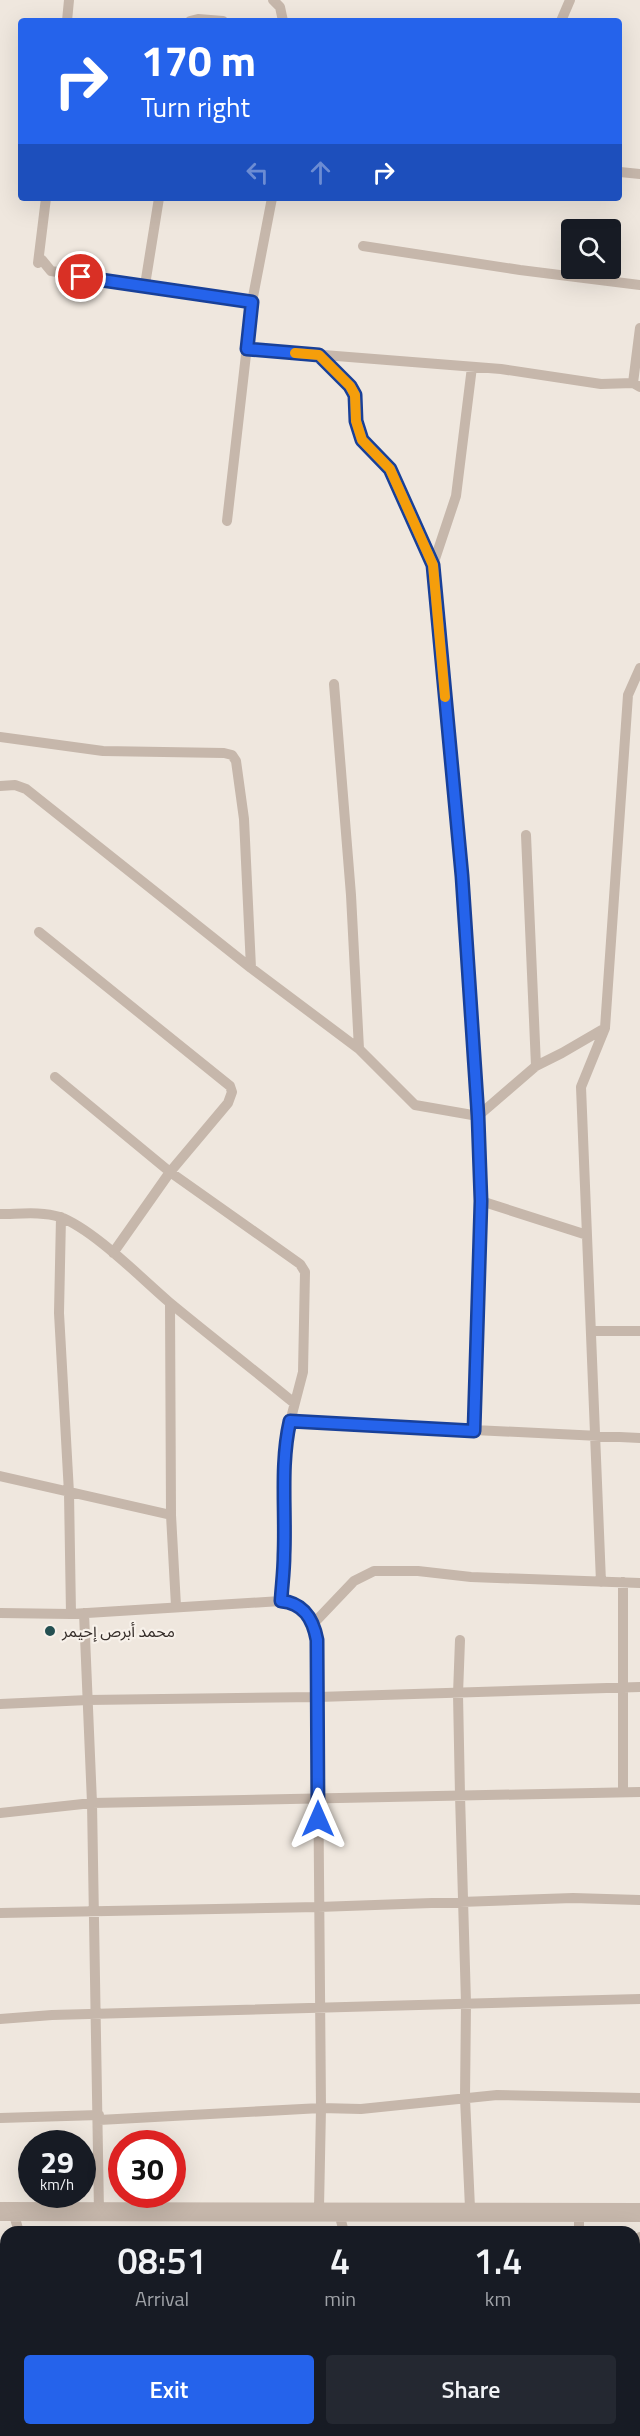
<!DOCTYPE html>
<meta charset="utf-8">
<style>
:root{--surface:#171b24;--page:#242831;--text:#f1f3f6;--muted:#9ea1a6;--accent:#2563eb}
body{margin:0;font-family:"Titillium Web","Noto Sans Arabic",sans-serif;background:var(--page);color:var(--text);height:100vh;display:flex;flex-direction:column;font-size:22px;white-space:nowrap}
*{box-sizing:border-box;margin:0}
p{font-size:20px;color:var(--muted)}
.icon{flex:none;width:33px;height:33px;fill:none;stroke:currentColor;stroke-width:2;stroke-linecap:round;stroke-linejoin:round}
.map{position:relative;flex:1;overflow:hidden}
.drawer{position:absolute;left:0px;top:2226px;width:640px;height:210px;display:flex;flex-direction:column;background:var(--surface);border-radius:18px 18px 0 0;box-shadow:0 6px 24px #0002}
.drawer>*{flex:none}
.top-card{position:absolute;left:18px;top:18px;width:604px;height:183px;border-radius:6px;box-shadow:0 6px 24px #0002;background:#2563eb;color:#fff;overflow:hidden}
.buttons{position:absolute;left:561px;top:219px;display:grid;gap:12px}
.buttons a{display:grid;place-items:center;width:60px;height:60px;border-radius:6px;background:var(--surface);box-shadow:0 6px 24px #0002;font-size:30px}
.speed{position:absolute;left:18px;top:2130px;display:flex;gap:12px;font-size:30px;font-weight:700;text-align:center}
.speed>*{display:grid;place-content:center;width:78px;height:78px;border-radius:50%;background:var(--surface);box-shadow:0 6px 24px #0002;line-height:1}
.speed small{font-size:15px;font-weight:400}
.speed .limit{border:9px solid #d22;background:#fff;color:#111}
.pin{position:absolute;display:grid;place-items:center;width:51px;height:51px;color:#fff;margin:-26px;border:3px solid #fff;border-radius:50%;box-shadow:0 2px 6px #0007}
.me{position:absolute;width:66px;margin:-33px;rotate:0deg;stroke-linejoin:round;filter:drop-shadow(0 0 4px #0008)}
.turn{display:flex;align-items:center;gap:21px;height:126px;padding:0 24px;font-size:27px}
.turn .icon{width:78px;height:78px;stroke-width:2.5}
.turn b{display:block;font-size:42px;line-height:51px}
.lanes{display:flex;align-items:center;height:57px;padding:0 24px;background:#0003;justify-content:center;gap:30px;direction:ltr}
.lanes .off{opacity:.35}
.eta{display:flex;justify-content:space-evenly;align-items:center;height:102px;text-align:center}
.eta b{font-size:36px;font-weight:600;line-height:42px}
.button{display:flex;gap:12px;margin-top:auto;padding:12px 24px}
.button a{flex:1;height:69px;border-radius:6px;background:var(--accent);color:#fff;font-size:24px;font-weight:600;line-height:69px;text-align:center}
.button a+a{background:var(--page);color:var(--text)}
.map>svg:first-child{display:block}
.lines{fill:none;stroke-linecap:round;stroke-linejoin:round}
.street{stroke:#c6b7ab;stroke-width:10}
.route-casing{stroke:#184099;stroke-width:15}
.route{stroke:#2563eb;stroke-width:10}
.slow{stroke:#f59e0b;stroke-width:10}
.poi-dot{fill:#244f51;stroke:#f7f1ea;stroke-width:2}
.labels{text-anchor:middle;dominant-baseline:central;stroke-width:4.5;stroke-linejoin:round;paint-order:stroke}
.poi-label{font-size:16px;fill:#352d29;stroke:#f7f1ea;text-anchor:start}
</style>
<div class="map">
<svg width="640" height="2436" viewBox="0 0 640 2436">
<rect width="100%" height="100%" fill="#efe7de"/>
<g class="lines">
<!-- street -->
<path class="street" d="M273,0l7,7 3,14
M67,21l2,-21
M190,21l8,-2 25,2
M561,21l9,-21
M620,172l20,2
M46,198l-8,65 4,-3 9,11 201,31
M363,246l157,24 120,15
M145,285l14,-87
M247,349l254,20 100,15 32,-1 7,4
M319,355l31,31 5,9 1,26 6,19 15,13 13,16 42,96
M472,367l-16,129 -23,69 29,311 16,240 3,85 106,34
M633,383l7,-55
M227,521l25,-219 20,-104
M334,684l17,211 8,154
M0,737l103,14 121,2 8,2 4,6 8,58 7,149
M0,786l15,-1 11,4 225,179 108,81 56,56 63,11 58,-50 26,-13 43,-25
M526,835l10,231
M39,932l191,154 2,6 -4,11 -58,69 -57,81
M0,1214c19,0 41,-3 60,3 33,12 81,61 109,85 41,34 84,67 125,101
M61,1217l-2,96 10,180 2,121
M170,1303l1,212 5,91
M591,1331h49
M290,1421l350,17
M474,1431l7,-230
M0,1476l171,39
M601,1582l-20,-495 24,-59 23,-333 12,-27
M623,1582v210
M281,1601c23,2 32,18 36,39l4,468 -2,100
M0,1613l71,1 210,-13 3,-45 -1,-72 2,-43 18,-69 2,-100 -5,-8 -130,-92 -115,-95
M84,1613l8,190 7,409
M314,1623l40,-42 20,-10h44l53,6 169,6
M460,1640l-2,54 2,101 6,208 -1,95 5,110
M0,1704l88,-4 230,-3 322,-10
M0,1813l92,-10 548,-11
M0,1913l318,-6 255,-9 67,2
M0,2019l52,-4 588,-16
M0,2118l99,-3
M99,2120l222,-12 40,1 136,-14 143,3
M0,2207l640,1
M14,2215l5,17
M0,2216l640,1
M579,2216v16
M340,2217l4,15
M634,2241l6,-4
M76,2430l2,6
M298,2430l2,6
M410,2430l2,6
M586,2430v6"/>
</g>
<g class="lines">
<!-- route casing -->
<g class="route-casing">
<path id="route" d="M81,277l171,25 -5,47 72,6 31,31 5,9 1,26 6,19 28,29 43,96 29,311 16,240 3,85 -7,230 -184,-10c-10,44 -4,89 -6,134 0,15 -2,30 -3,46 23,2 32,18 36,39l1,179"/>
</g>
<!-- route -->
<use href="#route" class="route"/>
<!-- slow -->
<path class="slow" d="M295,353l24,2 31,31 5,9 1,26 6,19 28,29 43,96 12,132"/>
</g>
<!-- markers -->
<circle class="poi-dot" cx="50" cy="1631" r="6"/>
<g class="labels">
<!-- poi labels -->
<g class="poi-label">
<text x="62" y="1631">محمد أبرص إحيمر</text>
</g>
</g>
</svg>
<div class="buttons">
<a><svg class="icon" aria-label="search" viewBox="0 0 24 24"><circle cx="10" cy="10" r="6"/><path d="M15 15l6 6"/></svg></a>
</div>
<div class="speed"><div>29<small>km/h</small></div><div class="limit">30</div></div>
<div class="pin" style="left:81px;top:277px;background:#d93025"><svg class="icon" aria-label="arrive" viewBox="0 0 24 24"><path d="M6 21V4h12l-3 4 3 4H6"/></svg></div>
<svg class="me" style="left:318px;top:1819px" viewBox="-20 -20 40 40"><path d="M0-17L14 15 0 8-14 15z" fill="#2563eb" stroke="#fff" stroke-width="4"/></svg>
<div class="top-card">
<div class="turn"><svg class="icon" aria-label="right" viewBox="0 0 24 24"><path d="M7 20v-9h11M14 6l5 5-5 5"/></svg><div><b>170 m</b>Turn right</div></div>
<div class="lanes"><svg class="icon off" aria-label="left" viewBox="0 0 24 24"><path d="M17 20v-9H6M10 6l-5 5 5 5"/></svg><svg class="icon off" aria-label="ahead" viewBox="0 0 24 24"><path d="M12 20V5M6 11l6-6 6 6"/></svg><svg class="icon" aria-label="right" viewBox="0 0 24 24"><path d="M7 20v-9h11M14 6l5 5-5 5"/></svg></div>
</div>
<section class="drawer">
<div class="eta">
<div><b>08:51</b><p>Arrival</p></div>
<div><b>4</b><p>min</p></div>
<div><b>1.4</b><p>km</p></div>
</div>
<div class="button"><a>Exit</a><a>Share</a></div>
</section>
</div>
